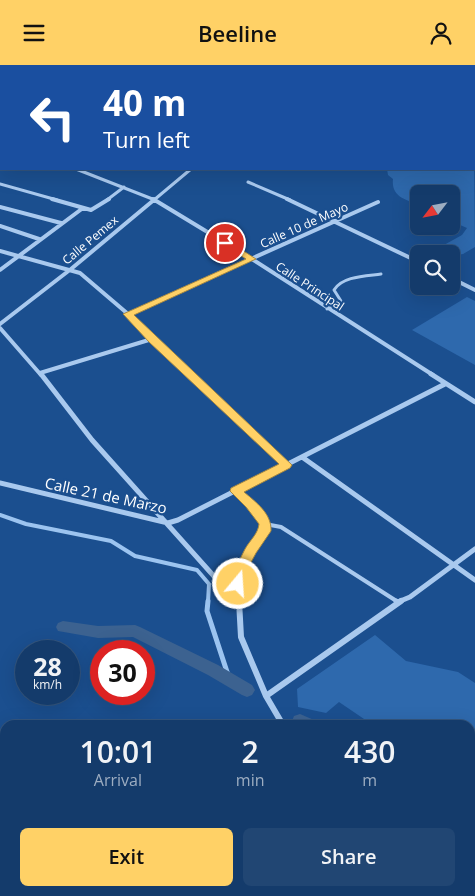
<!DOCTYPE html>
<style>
:root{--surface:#143b6b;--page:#214673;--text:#f1f3f6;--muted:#9dadc1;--line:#33557e;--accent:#ffd166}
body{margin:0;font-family:"Open Sans",sans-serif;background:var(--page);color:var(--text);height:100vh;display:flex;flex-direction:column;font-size:19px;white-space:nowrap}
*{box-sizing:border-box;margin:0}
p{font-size:16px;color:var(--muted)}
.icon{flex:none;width:28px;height:28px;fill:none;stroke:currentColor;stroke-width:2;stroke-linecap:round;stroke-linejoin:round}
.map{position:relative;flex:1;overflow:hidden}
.drawer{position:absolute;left:0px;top:655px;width:475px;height:176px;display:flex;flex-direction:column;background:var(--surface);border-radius:15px 15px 0 0;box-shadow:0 5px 20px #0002,0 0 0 1px var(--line)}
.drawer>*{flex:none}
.top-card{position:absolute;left:0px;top:0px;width:475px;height:105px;box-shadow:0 5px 20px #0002,0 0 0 1px var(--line);background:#1a4fa0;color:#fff;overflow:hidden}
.needle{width:32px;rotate:238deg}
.buttons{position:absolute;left:410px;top:120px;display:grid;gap:10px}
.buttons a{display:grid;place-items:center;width:50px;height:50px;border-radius:8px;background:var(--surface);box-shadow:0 5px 20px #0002,0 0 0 1px var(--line);font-size:25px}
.speed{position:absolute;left:15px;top:575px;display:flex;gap:10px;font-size:25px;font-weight:700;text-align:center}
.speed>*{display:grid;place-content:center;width:65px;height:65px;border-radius:50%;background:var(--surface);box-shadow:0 5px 20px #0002,0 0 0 1px var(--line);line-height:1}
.speed small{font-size:12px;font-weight:400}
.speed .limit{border:8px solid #d22;background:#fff;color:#111}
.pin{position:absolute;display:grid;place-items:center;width:42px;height:42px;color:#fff;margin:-21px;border:2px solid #fff;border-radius:50%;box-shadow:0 1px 5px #0007}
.me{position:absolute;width:55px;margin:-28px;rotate:18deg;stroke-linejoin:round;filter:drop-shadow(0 0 4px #0008)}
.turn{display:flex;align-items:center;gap:18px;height:105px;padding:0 20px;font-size:22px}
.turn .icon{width:65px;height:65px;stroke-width:2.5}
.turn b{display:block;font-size:35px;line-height:42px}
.eta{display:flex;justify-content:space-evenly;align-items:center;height:85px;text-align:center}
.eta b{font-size:30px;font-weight:600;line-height:35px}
.primary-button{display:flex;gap:10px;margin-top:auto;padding:10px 20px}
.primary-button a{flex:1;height:58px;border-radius:8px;background:var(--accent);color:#111;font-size:20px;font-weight:600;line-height:58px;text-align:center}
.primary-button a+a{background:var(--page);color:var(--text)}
header{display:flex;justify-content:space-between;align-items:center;height:65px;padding:0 20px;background:var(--accent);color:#111;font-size:22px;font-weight:600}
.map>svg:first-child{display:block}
.green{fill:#2e69ad}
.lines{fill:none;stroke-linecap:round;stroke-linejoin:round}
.stream-far2{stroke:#9cc4f0;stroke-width:2.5}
.stream-far1{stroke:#9cc4f0;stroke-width:4}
.stream{stroke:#9cc4f0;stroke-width:5}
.canal{fill:#3c6290;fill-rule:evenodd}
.service-far2{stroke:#a9c9ee;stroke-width:3}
.service-far1{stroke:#a9c9ee;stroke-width:4}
.service{stroke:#a9c9ee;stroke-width:5}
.minor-far3{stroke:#a9c9ee;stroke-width:3}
.minor-far2{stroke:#a9c9ee;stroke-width:4}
.minor-far1{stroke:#a9c9ee;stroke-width:5}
.minor{stroke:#a9c9ee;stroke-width:6}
.route{fill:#ffd166;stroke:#a68842}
.labels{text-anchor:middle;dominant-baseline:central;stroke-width:4.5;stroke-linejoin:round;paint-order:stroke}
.far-street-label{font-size:12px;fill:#fff;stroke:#1b4f8f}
.street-label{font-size:15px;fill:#fff;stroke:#1b4f8f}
</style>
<header><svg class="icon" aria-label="menu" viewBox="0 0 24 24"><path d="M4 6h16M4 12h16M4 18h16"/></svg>Beeline<svg class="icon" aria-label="person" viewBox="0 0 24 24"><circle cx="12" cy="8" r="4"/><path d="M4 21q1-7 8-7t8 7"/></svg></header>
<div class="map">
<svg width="475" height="831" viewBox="0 0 475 831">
<rect width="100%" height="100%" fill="#1b4f8f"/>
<!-- green -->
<path class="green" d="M474,87l1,95 -12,7 -7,1 -21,-5 27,-15 5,-7 -16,-7v-27h-32v10c-14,-4 -28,-8 -26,-25l-5,-4 -1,-6h87z
M467,232l8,4v64l-63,-35z
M375,570l31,26 52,11 17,11v83l-5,-2v-39h-103v-4l-28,-19 -13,11 -28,-6 -1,-18z"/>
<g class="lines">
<!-- stream-far2 -->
<path class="stream-far2" d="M256,0l3,1"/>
<!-- stream-far1 -->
<path class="stream-far1" d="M0,450l26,9 85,17 24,15 62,14 12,14 -1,18"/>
<!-- stream -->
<path class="stream" d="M208,536l-1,10 23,70"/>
<!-- canal -->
<path class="canal" d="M63,556l35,5 37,-1 5,2 78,38 34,20 3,5 -3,5 -5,2 -5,-2 -34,-20 -75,-38 -35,1 -40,-7 -2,-4 2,-4z
M300,649l14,6 2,5h-22l-2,-4 2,-5z
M470,718l5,2v16l-5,-2z"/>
<!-- service-far2 -->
<path class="service-far2" d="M327,244l14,-8 -7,-11c8,-14 33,-14 47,-16"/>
<!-- service-far1 -->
<path class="service-far1" d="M265,459l16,3 117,75"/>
<!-- service -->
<path class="service" d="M396,536l2,1
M29,831l5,-5"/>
<!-- minor-far3 -->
<path class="minor-far3" d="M76,104l79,31
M248,117l42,18
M0,119l57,16
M107,135l17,-13
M154,135l37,-31"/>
<!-- minor-far2 -->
<path class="minor-far2" d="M52,134l39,11 18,-11
M153,134l99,60 181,116
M287,134l132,63
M0,142l61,16
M0,161l39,13
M0,186l80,22 48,41 62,61
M0,205l83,-62
M451,213l24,12
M128,249l250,-112
M0,259l71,-55 84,-70
M0,263l41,47
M40,308l112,-34"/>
<!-- minor-far1 -->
<path class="minor-far1" d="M41,309l51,66 145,162
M189,309l97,91
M431,309l44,28
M302,392l173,123
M0,418l168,40 10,-3 267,-136
M235,426c12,10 31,23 29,40 -16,25 -27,40 -25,71
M398,537l12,-5 65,-48"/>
<!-- minor -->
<path class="minor" d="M236,536l3,3
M239,536l2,36 25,59 17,29
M266,631l135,-95
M75,660l2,-1
M0,718l5,-4
M440,826l15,5
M182,831l2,-5"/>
</g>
<!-- route -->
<path class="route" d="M222,176h6l28,18 -122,56 158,150 -2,3 -46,24c12,10 28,22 27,39l-15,22 -8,15 -5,19h-9l-2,-3c3,-13 7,-24 13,-35 5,-9 13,-15 14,-25l-13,-17 -16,-16 1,-3 48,-24 -130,-122 -26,-28 123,-55 -24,-15z"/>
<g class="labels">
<!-- far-street labels -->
<g class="far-street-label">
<text transform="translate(304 160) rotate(-24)">Calle 10 de Mayo</text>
<text transform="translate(90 175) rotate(-40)">Calle Pemex</text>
<text transform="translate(310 221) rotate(33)">Calle Principal</text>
</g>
<!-- street labels -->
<g class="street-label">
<text transform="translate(106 430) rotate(12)">Calle 21 de Marzo</text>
</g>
</g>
</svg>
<div class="buttons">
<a><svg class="needle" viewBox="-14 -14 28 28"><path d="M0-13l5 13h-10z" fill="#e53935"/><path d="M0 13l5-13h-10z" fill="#9dadc1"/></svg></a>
<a><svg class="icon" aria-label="search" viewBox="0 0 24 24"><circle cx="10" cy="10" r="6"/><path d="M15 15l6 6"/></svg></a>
</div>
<div class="speed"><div>28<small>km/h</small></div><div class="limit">30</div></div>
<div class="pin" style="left:225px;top:178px;background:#d93025"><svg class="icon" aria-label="arrive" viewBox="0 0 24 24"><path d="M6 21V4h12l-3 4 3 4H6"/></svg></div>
<svg class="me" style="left:238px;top:519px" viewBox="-20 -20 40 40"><circle r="17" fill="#ffd166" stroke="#fff" stroke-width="3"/><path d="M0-11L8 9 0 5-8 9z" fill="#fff"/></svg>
<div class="top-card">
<div class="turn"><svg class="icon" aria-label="left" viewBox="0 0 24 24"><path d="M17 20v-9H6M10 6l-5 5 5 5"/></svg><div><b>40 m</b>Turn left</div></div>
</div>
<section class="drawer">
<div class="eta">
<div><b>10:01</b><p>Arrival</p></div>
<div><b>2</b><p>min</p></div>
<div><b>430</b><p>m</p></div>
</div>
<div class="primary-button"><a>Exit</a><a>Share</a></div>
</section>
</div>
